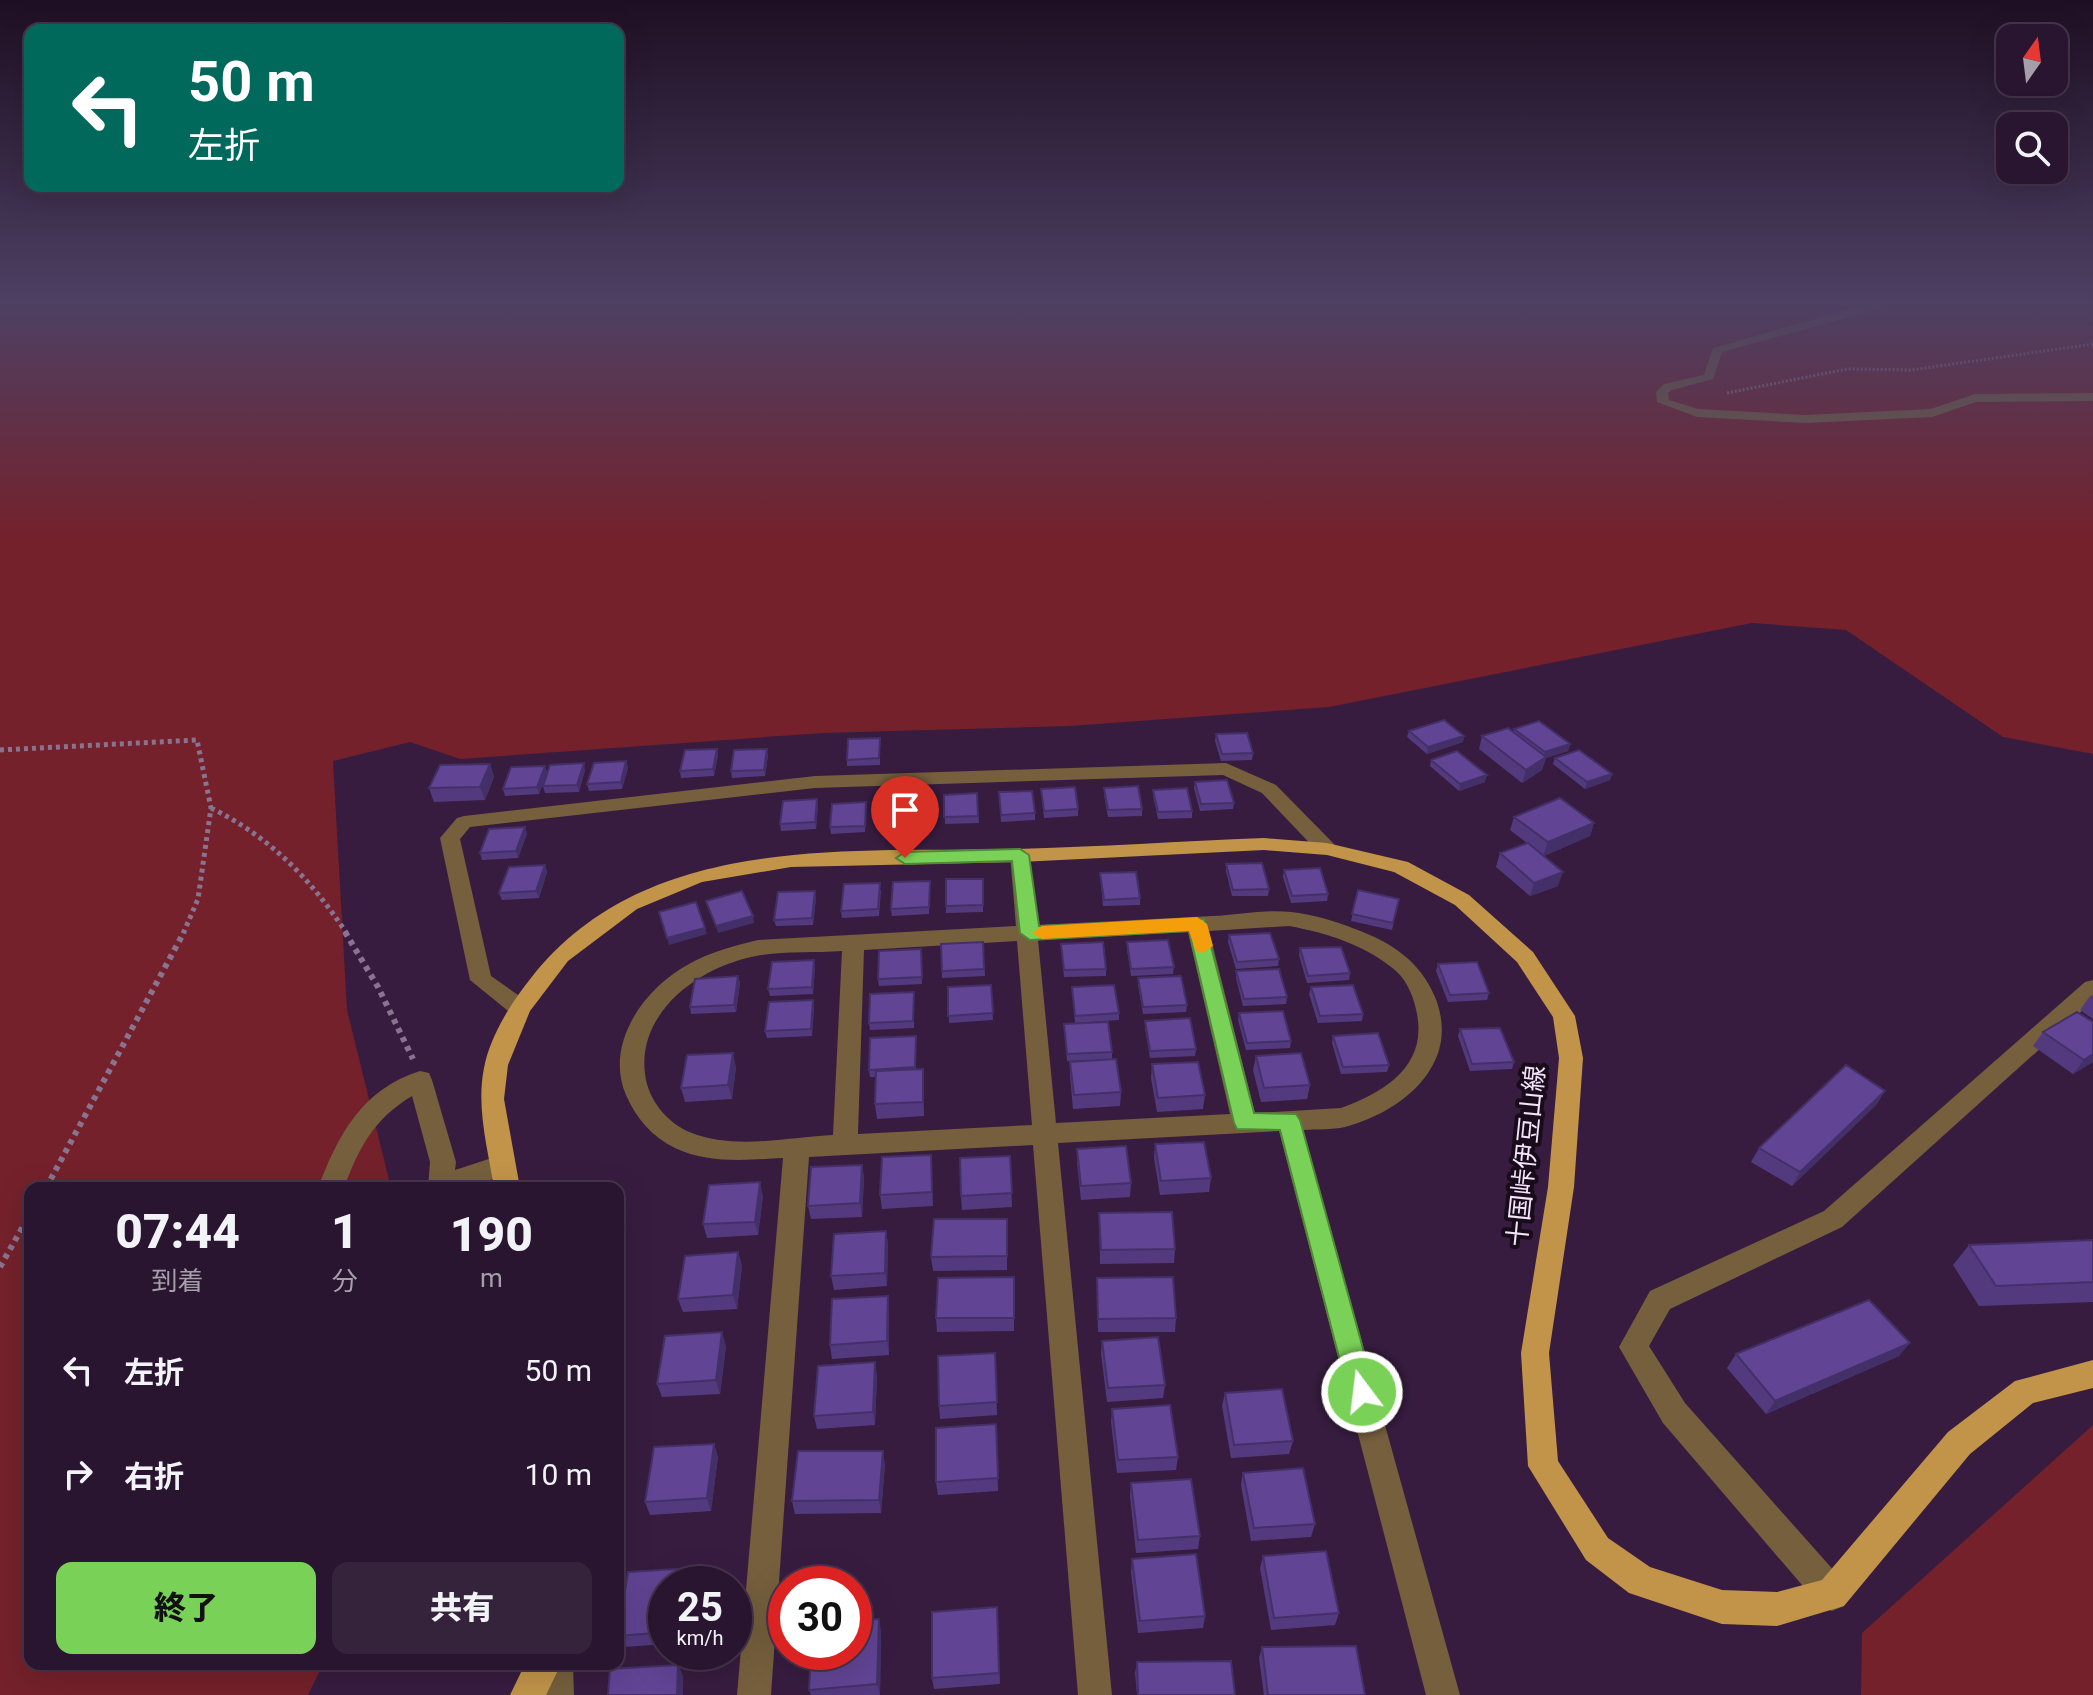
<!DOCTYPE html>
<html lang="ja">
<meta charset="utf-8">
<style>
:root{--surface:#29152f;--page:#35223b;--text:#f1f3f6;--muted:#a59faa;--line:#45344b;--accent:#7ad157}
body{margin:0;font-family:Roboto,"Noto Sans JP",sans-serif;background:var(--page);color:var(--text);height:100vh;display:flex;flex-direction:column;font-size:30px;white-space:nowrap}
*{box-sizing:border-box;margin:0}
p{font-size:26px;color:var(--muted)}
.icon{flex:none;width:44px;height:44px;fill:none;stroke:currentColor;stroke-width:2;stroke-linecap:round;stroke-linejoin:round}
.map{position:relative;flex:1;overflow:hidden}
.side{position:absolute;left:24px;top:1182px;width:600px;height:488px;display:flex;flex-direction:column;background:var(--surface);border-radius:16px;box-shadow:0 8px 32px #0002,0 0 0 2px var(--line)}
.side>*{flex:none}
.banner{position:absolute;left:24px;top:24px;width:600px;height:168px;border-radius:16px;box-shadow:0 8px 32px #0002,0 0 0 2px var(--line);background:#00695c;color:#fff;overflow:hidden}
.needle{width:52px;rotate:14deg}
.tools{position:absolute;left:1996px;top:24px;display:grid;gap:16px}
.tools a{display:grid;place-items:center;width:72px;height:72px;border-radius:16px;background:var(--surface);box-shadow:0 8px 32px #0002,0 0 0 2px var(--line);font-size:40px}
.speed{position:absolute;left:648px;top:1566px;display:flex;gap:16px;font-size:40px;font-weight:700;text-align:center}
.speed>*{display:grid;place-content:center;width:104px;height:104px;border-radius:50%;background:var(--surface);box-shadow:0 8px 32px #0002,0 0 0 2px var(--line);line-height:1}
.speed small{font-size:20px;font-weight:400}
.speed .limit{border:12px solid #d22;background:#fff;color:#111}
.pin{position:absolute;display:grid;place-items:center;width:68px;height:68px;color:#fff;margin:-82px -34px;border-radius:50% 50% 50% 0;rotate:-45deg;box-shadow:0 0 8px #0007}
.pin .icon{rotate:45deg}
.me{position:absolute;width:88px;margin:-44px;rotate:345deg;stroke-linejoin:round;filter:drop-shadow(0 0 6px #0008)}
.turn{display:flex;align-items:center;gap:28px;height:168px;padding:0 32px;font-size:36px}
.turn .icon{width:104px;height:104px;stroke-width:2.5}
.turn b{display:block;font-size:56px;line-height:68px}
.eta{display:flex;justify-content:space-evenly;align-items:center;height:136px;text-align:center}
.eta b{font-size:48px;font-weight:800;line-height:56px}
.cta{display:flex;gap:16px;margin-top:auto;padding:16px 32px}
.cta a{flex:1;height:92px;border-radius:16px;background:var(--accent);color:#111;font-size:32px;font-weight:800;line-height:92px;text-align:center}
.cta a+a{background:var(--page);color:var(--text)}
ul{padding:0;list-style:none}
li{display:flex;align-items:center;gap:24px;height:104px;padding:0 32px}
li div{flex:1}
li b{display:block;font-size:30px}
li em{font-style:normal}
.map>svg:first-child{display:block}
.green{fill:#74212b}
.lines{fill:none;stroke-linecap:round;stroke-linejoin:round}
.path-far2{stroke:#897390;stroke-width:3;stroke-dasharray:2 2;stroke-linecap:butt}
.path-far1{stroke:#897390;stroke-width:5;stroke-dasharray:4 4;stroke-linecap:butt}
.path{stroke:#897390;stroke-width:6;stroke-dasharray:5 5;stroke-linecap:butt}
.minor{fill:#755f3d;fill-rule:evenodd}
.major{fill:#c19449;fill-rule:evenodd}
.wall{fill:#533a7f}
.shaded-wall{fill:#443068}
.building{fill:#614494;stroke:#443068;stroke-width:2}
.route{fill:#7ad157;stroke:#4f8839;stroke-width:2}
.slow{fill:#f59e0b}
.labels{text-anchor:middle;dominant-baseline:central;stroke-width:8;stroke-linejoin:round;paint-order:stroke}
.near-street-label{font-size:26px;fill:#f4e3fa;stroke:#180c1b}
</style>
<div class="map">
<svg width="2093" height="1695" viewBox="0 0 2093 1695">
<rect width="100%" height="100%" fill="#371c3f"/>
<!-- green -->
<path class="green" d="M0,303h2093v451l-90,-17 -157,-107 -94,-7 -423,84 -259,19 -247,7 -363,26 -50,-17 -77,19 14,249 44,178h-361v476h293l-15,31h-308z
M2093,1425v270h-232l1,-62z"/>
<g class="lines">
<!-- path-far2 -->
<path class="path-far2" d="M1727,393l120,-24 64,1 182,-26"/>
<!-- path-far1 -->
<path class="path-far1" d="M0,750l197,-10 14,68 -13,91 -15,35
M211,808c59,29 100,71 136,126"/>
<!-- path -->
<path class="path" d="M345,932l33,55 35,72
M46,1188l138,-256
M0,1267l30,-53"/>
<!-- minor -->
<path class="minor" d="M1872,303h11l-4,6 -157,43 -9,27 -41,11 -4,3 1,7 29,9 107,6 126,-6 44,-15 118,-1v8l-117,1 -44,15 -127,6 -108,-6 -40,-15 -1,-10 8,-8 40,-9 9,-27z
M1226,763l50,22 58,59 3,5 -3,5h-14l-58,-61 -39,-18 -408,13 -345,39 -10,12 31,137 37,26 3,6 -3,6h-16l-42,-34 -30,-142 17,-20 7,-2 351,-40z
M1020,848l10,7 7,70c58,-3 117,-6 175,-9 26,-1 54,-7 79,-4 21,2 44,9 64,17 36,13 65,32 80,68 27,66 -31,114 -90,130 -13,3 -28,2 -42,3l157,565h-34l-147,-564 -221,12 54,552h-34l-45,-550 -224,12 -38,538h-34l46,-537c-36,2 -74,6 -108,-10 -23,-11 -39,-30 -49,-53 -22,-51 18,-107 63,-131 21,-12 45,-18 69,-24l258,-14 -6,-71zM1289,926c38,7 77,19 107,45 12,11 18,27 21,43 10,52 -32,78 -76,94l-86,5 -46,-182zM1188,932l42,182 -174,9 -18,-183zM1017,941l15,184 -174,9 6,-184zM842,951l-9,184c-43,2 -99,15 -141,-2 -24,-9 -44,-33 -47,-59 -8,-63 56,-108 111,-118 27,-5 58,-3 86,-5z
M2093,980v21l-251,226 -172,82 -21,37 36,57 159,179 5,12 -5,12 -12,5 -12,-5 -157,-183 -44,-76 31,-56 174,-80 261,-229z
M420,1071l9,2 3,7 24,82 -1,8 46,-15 9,4 4,7 -4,7 -43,15h-39l2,-26 -18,-66c-38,23 -53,51 -68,92h-26c20,-53 44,-99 102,-117z
M539,1664h34l1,31h-34z"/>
<!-- major -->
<path class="major" d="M1264,838l63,5 81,19 61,33 64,57 42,64 8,42 -9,129 -25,166 9,108 50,77 42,29 72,23 55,2 45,-12 126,-148 67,-51 78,-21v28l-60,15 -63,51 -126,152 -67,20 -55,-2 -93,-31 -43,-33 -58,-94 -7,-113 27,-166 11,-129 -6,-41 -36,-55 -62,-57 -61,-33 -67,-17 -63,-5 -244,12 -229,5 -89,15 -65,27 -69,52 -38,50 -22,54 -4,34 16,89h-26c-6,-39 -18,-80 -10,-120 6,-32 27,-65 47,-90 115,-147 318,-125 485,-129 82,-2 165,-8 248,-11z
M525,1664h36l-15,31h-36z"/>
</g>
<!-- wall -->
<path class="wall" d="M1514,729l56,15 -2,7 -22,7 -4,12 -20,13 -43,-34 3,-13 31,-4z
M1409,731l55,5 -1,6 -36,12 -20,-17z
M1216,734l37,19 -1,7 -31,1 -6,-20z
M880,738v27l-33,1v-6z
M717,749l1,6 -4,21 -33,2 -1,-7z
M768,755l-3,21 -33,2 -1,-7z
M1555,758l57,16 -2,6 -25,9 -32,-25z
M1431,760l54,22 -26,9 -29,-25z
M626,761l2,7 -6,21 -33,2 -2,-7z
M490,764l4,13 -9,23 -51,2 -5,-14z
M545,766l2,7 -8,21 -34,2 -2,-7z
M585,770l-6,22 -34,1 -2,-7z
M1195,782l39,21 -1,6 -33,2 -6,-23z
M1104,788l38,21v7l-34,1 -4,-22z
M1041,789l37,20v7l-34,2z
M1153,790l39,21v7l-34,1 -5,-23z
M999,792l36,21v7l-34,2z
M977,793l2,30 -34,1 -1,-29z
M922,794l1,30 -34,1 -1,-6z
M817,799l1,7 -2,23 -35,2 -1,-7z
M866,809l-1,23 -34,2 -1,-7z
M1514,817l80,6 -4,13 -46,20 14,30 -28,10 -34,-29 4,-14 27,-10 -17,-13z
M527,834l-9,24 -36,2 -2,-7z
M1226,864l43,25 -1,7h-36l-6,-25z
M545,865l2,7 -8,26 -37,2 -3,-7z
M1284,870l44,24 -1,7 -36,2 -8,-26z
M1100,873l40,25v7l-37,1z
M983,879v33l-37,1v-7z
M930,881l-1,33 -37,2 -1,-7z
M881,890l-2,26 -37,2 -1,-7z
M1358,890l41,9 -7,31 -41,-9z
M816,898l-3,27 -37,1 -2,-6z
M1229,935l50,24 -1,7 -42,3 -8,-27z
M983,942l2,34 -43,2 -1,-34z
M1127,942l47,25 -1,7 -42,2 -4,-27z
M1061,944l45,25v7l-42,1z
M1300,948l50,25 -1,7 -42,3 -8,-28z
M921,949l1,35 -43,2 -1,-7z
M1438,964l51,29 -2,7 -39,2 -12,-31z
M815,967l-2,27 -43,2 -2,-7z
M1236,971l51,26 -1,7 -43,2 -7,-28z
M738,976l2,7 -4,29 -45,2 -1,-7z
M1138,978l49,27 -1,7 -43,2 -5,-29z
M991,985l2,35 -44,3 -1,-36z
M1072,987l47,26v7l-44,3z
M1311,987l52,27 -1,7 -44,2 -9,-29z
M2093,995v24l-13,-9 10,-14z
M914,999v29l-44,2 -1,-7z
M814,1007l-2,29 -45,2 -2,-7z
M1239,1013l52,28 -1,7 -44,2 -8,-30z
M1145,1021l51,28 -1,7 -45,2 -5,-30z
M2093,1022v40l-20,12 -40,-28 10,-14z
M1064,1024l48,28v7l-45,2z
M1460,1029l54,33 -2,7 -42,2 -12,-35z
M916,1036v33l8,14v33l-47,3 -2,-15 1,-27h-6l-1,-7z
M1333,1036l56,29 -2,7 -46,2 -9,-31z
M1256,1056l54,29 -3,14 -46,3 -8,-32z
M1070,1062l51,30 -1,14 -47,3 -3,-33z
M1152,1064l53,31 -2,14 -46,3 -6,-34z
M736,1067l-4,32 -47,3 -4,-14z
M1885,1091l-9,14 -84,81 -41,-24 8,-14z
M1155,1144l56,34 -2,14 -49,3 -6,-37z
M1077,1149l54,34 -1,14 -49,3 -4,-37z
M931,1155l2,51 -51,3 -2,-14z
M1010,1156l2,51 -50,3 -1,-14z
M862,1165l2,13 -2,39 -51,2 -3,-13z
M763,1196l-5,39 -51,3 -4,-14z
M1099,1213l76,36 -1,14 -74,1z
M1007,1219v51l-74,1 -2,-14z
M886,1231l2,14 -1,41 -53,4 -3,-14z
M2093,1240v62l-114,4 -26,-41 16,-20z
M738,1252l4,14 -5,43 -54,3 -5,-13z
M1014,1277v54l-77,1 -1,-14z
M1097,1278l79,40 -1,14h-77z
M889,1310v45l-57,4 -2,-14z
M1102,1341l63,44 -2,13 -56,4 -6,-48z
M726,1346l-6,48 -58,3 -5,-13z
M995,1353l2,62 -57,4 -1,-13z
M1736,1354l163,2 -133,58 -39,-46z
M877,1376l-2,49 -58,4 -3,-13z
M1225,1393l68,48 -4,13 -58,4 -9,-52z
M1112,1409l66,48 -2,13 -59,3 -6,-51z
M996,1424l2,67 -60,4 -2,-13z
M714,1444l4,13 -7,54 -61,4 -5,-13z
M885,1464l-4,49 -86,1 -3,-13z
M1243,1473l72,51 -4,13 -60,4 -10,-56z
M1131,1483l69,53 -2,13 -62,4 -6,-57z
M1263,1556l76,57 -4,12 -64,5 -11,-62z
M1132,1559l73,57 -2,12 -65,5 -7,-61z
M692,1568l5,12 -1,4h-30v60l-42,3 -6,-10v-5l10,-60z
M997,1607l3,77 -66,5 -2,-11z
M881,1630l-1,65h-69l-2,-5z
M1262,1647l103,48h-101l-5,-37z
M1137,1662l98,33h-98l-2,-22z"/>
<!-- shaded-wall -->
<path class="shaded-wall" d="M1464,736l-1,6 -36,12 1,-7z
M1570,744l-2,7 -22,7 -4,12 -20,13 4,-13 17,-11 2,-7z
M717,749l1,6 -4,21 -1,-7z
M767,749l1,6 -3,21 -1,-6z
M626,761l2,7 -6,21 -1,-7z
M584,763l1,7 -6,22 -2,-7z
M490,764l4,13 -9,23 -5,-13z
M545,766l2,7 -8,21 -2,-7z
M1612,774l-2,6 -25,9 2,-7z
M1487,775l-2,7 -26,9 1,-7z
M817,799l1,7 -2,23 -1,-7z
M1594,823l-4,13 -47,20 5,-14z
M525,827l2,7 -9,24 -2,-7z
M545,865l2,7 -8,26 -3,-7z
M1563,872l-5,14 -28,10 4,-13z
M815,891l1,7 -3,27 -1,-7z
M753,916l1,7 -36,10 -2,-7z
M705,928l2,6 -38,11 -2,-7z
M814,960l1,7 -2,27 -1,-7z
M738,976l2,7 -4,29 -2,-7z
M813,1000l1,7 -2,29 -1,-7z
M733,1053l3,14 -4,32 -4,-14z
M2093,1054v8l-20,12 11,-14z
M923,1069l1,14v33l-1,-14z
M1885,1091l-9,14 -84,81 8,-14z
M931,1155l1,14 1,37 -1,-14z
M862,1165l2,13 -2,39 -2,-14z
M760,1182l3,14 -5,39 -3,-13z
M886,1231l2,14 -1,41 -2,-13z
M738,1252l4,14 -5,43 -4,-14z
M888,1296l1,14v45l-2,-14z
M722,1332l4,14 -6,48 -4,-14z
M1910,1343l-11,13 -133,58 9,-13z
M875,1362l2,14 -2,49 -2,-13z
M714,1444l4,13 -7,54 -4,-13z
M883,1451l2,13 -4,49 -2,-13z
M692,1568l5,12 -1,4h-6z
M879,1619l2,11 -1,65 -3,-11z
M678,1665l5,11v19h-6z"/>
<!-- building -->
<path class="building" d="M1444,720l20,16 -36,11 -19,-16z
M1539,721l31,23 -25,8 -31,-23z
M1508,728l38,29 -20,13 -44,-34z
M1247,733l6,20 -31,1 -6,-20z
M880,738l-1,20 -32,2 1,-21z
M717,749l-4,20 -33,2 5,-21z
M767,749l-3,21 -33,1 3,-21z
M1579,750l33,24 -25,8 -32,-24z
M1457,751l30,24 -27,9 -29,-24z
M626,761l-5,21 -34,2 7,-21z
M584,763l-7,22 -34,1 7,-21z
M490,764l-10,23 -51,1 11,-23z
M545,766l-8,21 -34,2 8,-22z
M1227,780l7,23 -33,1 -6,-22z
M1138,786l4,23 -34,1 -4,-22z
M1075,787l3,22 -34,2 -3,-22z
M1187,788l5,23 -34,1 -5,-22z
M1032,791l3,22 -34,2 -2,-23z
M977,793l1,23 -34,1v-22z
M922,794v23l-34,2 1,-23z
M1560,798l34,25 -46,19 -34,-25z
M817,799l-2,23 -35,2 3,-23z
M866,802l-1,24 -35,1 2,-23z
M525,827l-9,24 -36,2 9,-24z
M1528,843l35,29 -29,11 -34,-30z
M1262,863l7,26 -36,1 -7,-26z
M545,865l-9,26 -37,2 10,-26z
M1320,868l8,26 -36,2 -8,-26z
M1136,872l4,26 -36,2 -4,-27z
M946,879h37v26l-37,1z
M930,881l-1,26 -38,2 2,-27z
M880,883l-2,26 -37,2 3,-27z
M1358,890l41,9 -6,24 -41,-9z
M742,891l11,25 -37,10 -10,-25z
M815,891l-3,27 -38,2 4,-28z
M696,902l9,26 -38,10 -8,-26z
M1270,933l9,26 -42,3 -8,-27z
M1168,940l6,27 -43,2 -4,-27z
M983,942l1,27 -42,2 -1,-27z
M1103,942l3,27 -42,1 -3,-26z
M1341,947l9,26 -42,3 -8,-28z
M921,949l1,28 -44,2 1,-28z
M814,960l-2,27 -44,2 4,-27z
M1477,962l12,31 -39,2 -12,-31z
M1279,969l8,28 -43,2 -8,-28z
M738,976l-4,29 -44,2 5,-28z
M1181,976l6,29 -44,2 -5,-29z
M991,985l2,28 -45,3v-29z
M1114,985l5,28 -44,3 -3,-29z
M1353,985l10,29 -43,2 -9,-29z
M914,992l-1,29 -44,2 1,-29z
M813,1000l-2,29 -46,2 4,-29z
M1283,1011l8,30 -44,2 -8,-30z
M2077,1012l16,10v32l-9,6 -41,-28z
M1190,1018l6,31 -46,2 -5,-30z
M1108,1022l4,30 -45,2 -3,-30z
M1500,1028l14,34 -42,2 -12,-35z
M1378,1033l11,32 -46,2 -10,-31z
M916,1036l-1,31 -46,3 1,-32z
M733,1053l-5,32 -47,3 6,-33z
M1301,1053l9,32 -46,3 -8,-32z
M1116,1059l5,33 -47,3 -4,-33z
M1198,1062l7,33 -47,3 -6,-34z
M1846,1065l39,26 -85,81 -41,-24z
M923,1069v33l-48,2 1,-33z
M1204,1142l7,36 -50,3 -6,-37z
M1126,1146l5,37 -50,3 -4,-37z
M931,1155l1,37 -52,3 2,-38z
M1010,1156l2,37 -51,3 -1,-38z
M862,1165l-2,38 -52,3 3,-39z
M760,1182l-5,40 -52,2 6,-39z
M1172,1212l3,37 -74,1 -2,-37z
M934,1219h73v37l-76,1z
M886,1231l-1,42 -54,3 3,-42z
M2093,1240v42l-97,4 -27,-41z
M738,1252l-5,43 -55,4 7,-43z
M1014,1277v41h-78l2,-40z
M1173,1277l3,41 -78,1 -1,-41z
M888,1296l-1,45 -57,4 2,-46z
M1869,1300l41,43 -135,58 -39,-47z
M722,1332l-6,48 -59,4 8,-48z
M1158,1337l7,48 -57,3 -6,-47z
M995,1353l2,49 -58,4 -1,-50z
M875,1362l-2,50 -59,4 4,-50z
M1282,1389l11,52 -59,4 -9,-52z
M1170,1405l8,52 -60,3 -6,-51z
M996,1424l2,54 -62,4v-54z
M714,1444l-7,54 -62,4 9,-55z
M798,1451h85l-4,49 -87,1z
M1303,1468l12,56 -61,4 -11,-55z
M1191,1479l9,57 -62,4 -7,-57z
M1326,1551l13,62 -65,5 -11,-62z
M1196,1554l9,62 -65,5 -8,-62z
M692,1568l-2,16h-24v48l-48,4 10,-64z
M997,1607l2,66 -67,5v-66z
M879,1619l-2,65 -68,6 2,-38h43v-32z
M1356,1646l9,49h-97l-6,-48z
M1231,1661l4,34h-97l-1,-33z
M678,1665l-1,30h-69l2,-26z"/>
<!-- sky -->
<linearGradient id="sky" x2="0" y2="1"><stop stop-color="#1e0f23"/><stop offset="0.56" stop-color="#4d4063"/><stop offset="1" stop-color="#4d4063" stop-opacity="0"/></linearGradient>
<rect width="2093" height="541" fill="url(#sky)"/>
<!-- route -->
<path class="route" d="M1020,849l9,6 10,71 165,-7 50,194 42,1 4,6 75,272 -4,9 -9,4 -10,-4 -4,-9 -68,-262 -43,-1 -3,-6 -45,-192 -159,9 -10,-7 -8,-72 -107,3 -9,-6 9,-6z"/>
<!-- slow -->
<path class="slow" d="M1197,917l10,7 6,22 -10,7 -7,-2 -7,-20 -147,8 -10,-6 10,-7z"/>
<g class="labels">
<!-- near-street labels -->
<g class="near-street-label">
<text transform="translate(1526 1156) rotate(-84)">十国峠伊豆山線</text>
</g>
</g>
</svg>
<div class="tools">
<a><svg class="needle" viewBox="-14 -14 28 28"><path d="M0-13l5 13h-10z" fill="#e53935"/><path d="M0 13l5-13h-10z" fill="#a59faa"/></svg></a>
<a><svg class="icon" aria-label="search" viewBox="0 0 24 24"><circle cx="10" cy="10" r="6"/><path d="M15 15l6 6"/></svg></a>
</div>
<div class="speed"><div>25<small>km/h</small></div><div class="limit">30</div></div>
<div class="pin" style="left:905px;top:858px;background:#d93025"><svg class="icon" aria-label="arrive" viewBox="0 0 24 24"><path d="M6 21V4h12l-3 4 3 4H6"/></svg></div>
<svg class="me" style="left:1362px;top:1392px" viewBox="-20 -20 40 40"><circle r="17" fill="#7ad157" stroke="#fff" stroke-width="3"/><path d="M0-11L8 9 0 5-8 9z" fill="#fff"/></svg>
<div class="banner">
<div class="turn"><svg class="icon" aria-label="left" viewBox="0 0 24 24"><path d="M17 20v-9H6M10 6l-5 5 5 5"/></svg><div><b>50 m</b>左折</div></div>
</div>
<section class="side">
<div class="eta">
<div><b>07:44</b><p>到着</p></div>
<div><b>1</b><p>分</p></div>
<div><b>190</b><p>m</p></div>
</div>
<ul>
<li><svg class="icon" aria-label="left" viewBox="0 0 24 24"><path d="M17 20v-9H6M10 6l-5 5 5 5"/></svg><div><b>左折</b></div><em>50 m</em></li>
<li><svg class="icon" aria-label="right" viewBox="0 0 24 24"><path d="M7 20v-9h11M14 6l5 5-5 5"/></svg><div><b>右折</b></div><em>10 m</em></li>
</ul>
<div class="cta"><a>終了</a><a>共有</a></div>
</section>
</div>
